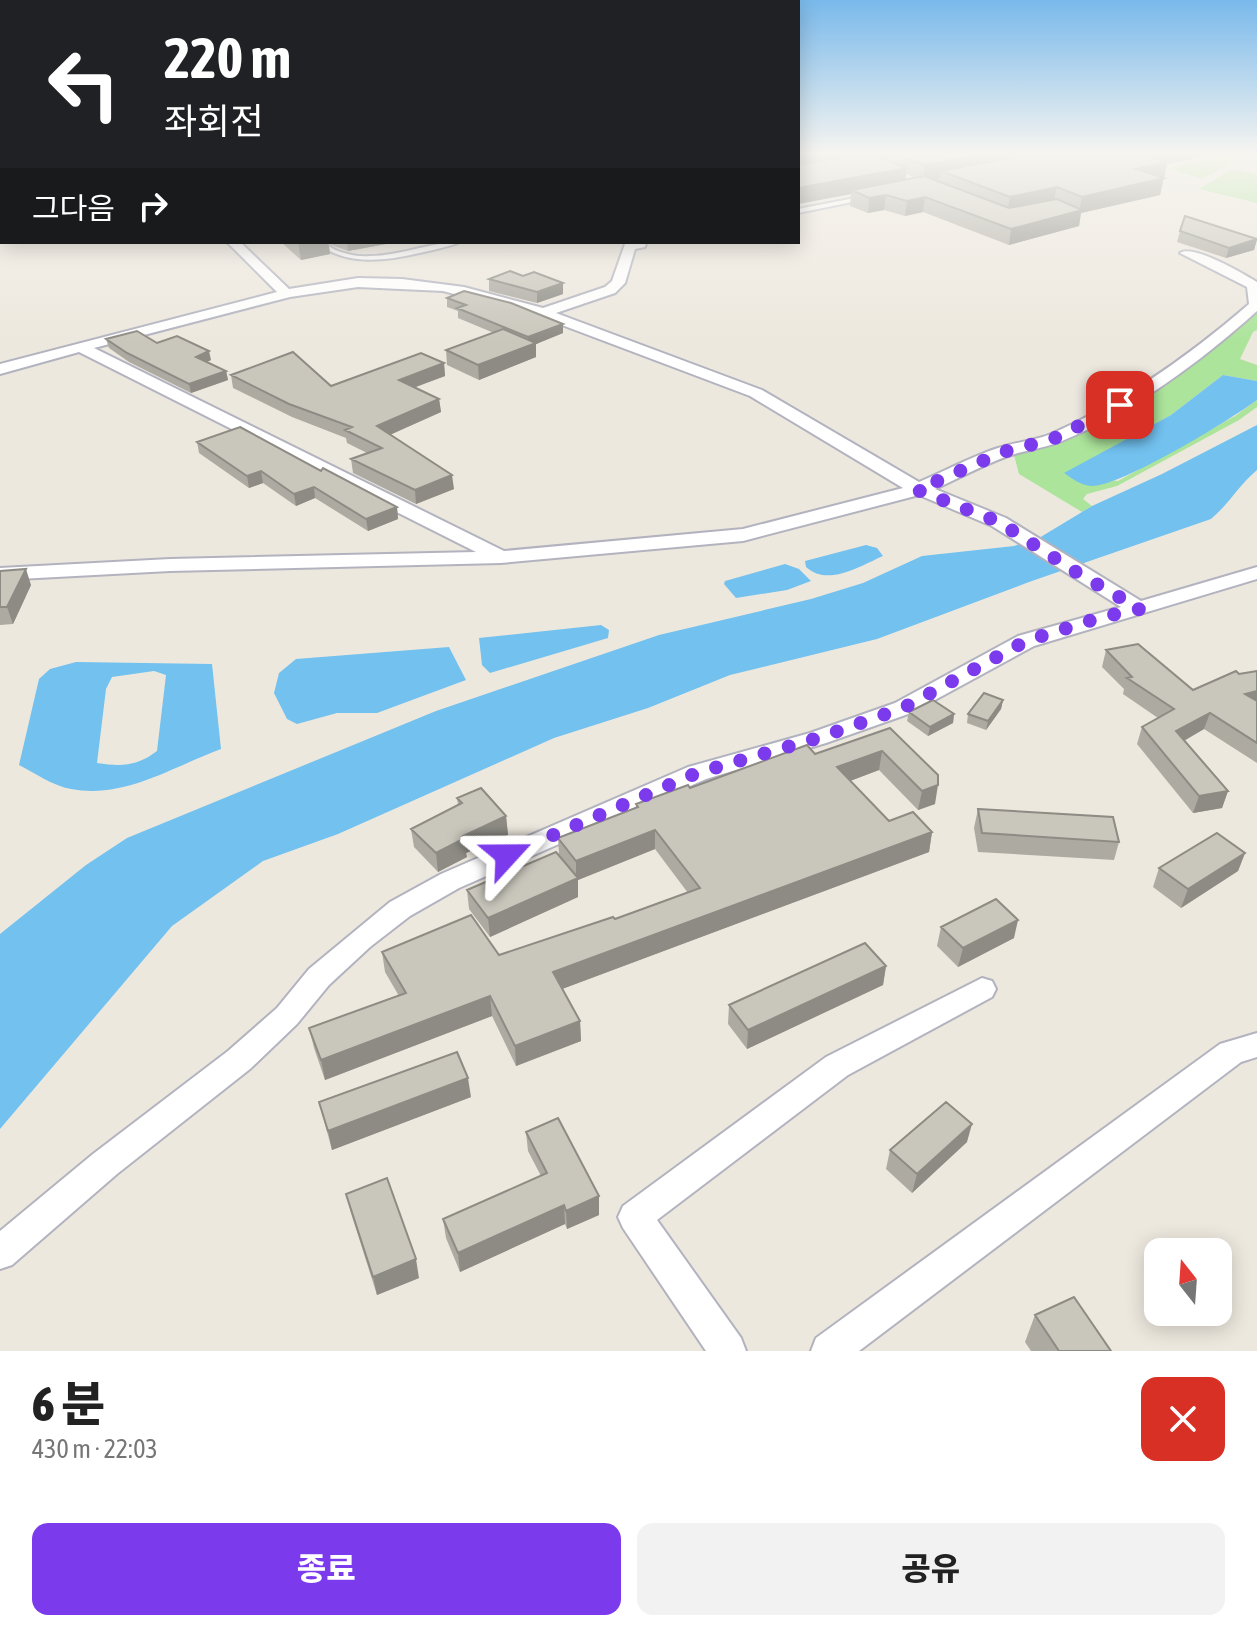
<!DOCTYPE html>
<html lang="ko">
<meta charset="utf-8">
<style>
:root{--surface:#fff;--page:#f2f2f2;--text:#222;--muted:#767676;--accent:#7c3aed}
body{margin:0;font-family:"Asap Condensed","Noto Sans KR",sans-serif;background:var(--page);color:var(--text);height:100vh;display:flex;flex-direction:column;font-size:30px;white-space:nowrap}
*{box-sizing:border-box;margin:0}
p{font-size:26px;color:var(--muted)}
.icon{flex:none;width:44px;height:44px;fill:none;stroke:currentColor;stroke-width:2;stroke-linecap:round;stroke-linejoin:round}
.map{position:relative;height:1351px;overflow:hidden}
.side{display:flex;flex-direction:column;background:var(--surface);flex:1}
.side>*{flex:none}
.hud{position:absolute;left:0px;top:0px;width:800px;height:244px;box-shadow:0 4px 20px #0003;background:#202124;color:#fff;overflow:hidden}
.needle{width:52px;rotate:343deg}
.tools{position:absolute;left:1144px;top:1238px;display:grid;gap:16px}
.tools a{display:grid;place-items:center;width:88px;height:88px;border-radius:16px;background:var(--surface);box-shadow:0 4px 20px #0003;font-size:40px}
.pin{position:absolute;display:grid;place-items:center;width:68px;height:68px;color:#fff;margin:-34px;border-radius:16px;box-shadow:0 4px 12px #0006}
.me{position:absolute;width:88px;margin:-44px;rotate:66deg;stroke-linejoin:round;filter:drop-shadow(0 0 6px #0008)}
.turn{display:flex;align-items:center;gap:28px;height:168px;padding:0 32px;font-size:36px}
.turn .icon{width:104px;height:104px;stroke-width:2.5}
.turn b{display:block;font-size:56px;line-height:68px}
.then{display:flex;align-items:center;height:76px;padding:0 32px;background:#0003;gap:16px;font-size:30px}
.round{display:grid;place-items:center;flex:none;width:84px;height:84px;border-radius:16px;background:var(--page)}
.headline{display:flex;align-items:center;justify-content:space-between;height:136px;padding:0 32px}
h1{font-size:48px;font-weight:800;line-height:60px}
.primary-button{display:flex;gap:16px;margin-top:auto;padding:16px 32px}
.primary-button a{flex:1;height:92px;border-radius:16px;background:var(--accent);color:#fff;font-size:32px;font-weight:800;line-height:92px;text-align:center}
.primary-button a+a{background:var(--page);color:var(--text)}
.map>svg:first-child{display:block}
.green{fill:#ace49b}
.water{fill:#72c1ef;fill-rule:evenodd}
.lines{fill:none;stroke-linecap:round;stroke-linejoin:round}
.lane-casing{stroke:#b2b3bf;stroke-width:4}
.street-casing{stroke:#b2b3bf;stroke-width:4}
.lane{fill:#fff;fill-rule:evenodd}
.street{fill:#fff;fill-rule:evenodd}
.wall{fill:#adaaa2;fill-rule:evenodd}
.shaded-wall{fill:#8d8b84}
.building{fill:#c9c6bc;stroke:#8d8b84;stroke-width:2}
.route{stroke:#7c3aed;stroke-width:14;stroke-dasharray:0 25.2}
</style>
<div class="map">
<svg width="1257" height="1351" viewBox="0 0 1257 1351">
<rect width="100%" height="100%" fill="#ede8de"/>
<!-- green -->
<path class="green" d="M1231,153h20l-49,26 -33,-11z
M1232,169l25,5v29l-58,-14z
M1257,311v19l-4,2 -13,27 17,6v16l-34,-6 -52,40 -107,59 54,7 117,-65 22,-16v7l-18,13 -122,66 -30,8 -4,5 9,7 -10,6 -63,-38 -5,-19 77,-25 89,-55z"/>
<!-- water -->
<path class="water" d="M1223,375l34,6v19c-27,20 -135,86 -165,86 -12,-1 -19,-7 -28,-13l107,-58z
M1257,425v45c-18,15 -28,34 -46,49l-182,63 -152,57 -147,36 -82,33 -94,30 -216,96 -75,27 -91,65 -172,203v-195l86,-69 41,-27 309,-127 223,-76 152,-36 52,-16 59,-27 92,-10 25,-8 53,-32 70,-32z
M866,545l11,3 6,8c-23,10 -55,31 -77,11l-1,-6z
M785,564l14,5 12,12 -24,9 -51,8 -12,-14 1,-3z
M601,625l8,5 -1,8 -118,35 -8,-8 -3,-27z
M449,647l17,33 -89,33h-40l-40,11 -10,-5 -13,-26 5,-20 17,-14z
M76,662l136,2 9,85c-49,18 -96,50 -150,40 -18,-3 -36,-16 -52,-24l20,-86 11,-10zM154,671l12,4 -9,76c-20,15 -35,16 -60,12l9,-74 6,-12z"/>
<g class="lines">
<!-- lane casing -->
<g class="lane-casing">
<path id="lane" d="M865,196l3,2 -1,1 -69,14v-4z
M315,242c10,0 15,6 23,9 11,4 22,6 32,5 31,0 60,-14 90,-14 -11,5 -24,7 -36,10 -38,9 -77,15 -109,-10z"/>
</g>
<!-- street casing -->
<g class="street-casing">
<path id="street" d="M227,242h13l49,47 69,-11 44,1 62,8 79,21 62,-21 7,-6 13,-37 21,-2 -1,5 -10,2 -10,34 -10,10 -59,20 206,77 157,92c26,-11 52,-25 79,-34 17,-6 36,-7 53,-14 73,-32 138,-78 198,-130l-2,-17 -67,-34c13,-9 62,20 77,29v29c-58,52 -123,100 -195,130 -17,7 -36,9 -54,15 -25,9 -49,22 -73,33l71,29 135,83 116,-34v12l-223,67 -123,67 -85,30 -120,36 -247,109 -49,28 -40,31 -41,38 -32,39 -47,45 -133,105 -105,91 -12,4v-38l93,-77 135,-103 49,-43 32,-39 81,-67 51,-28 247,-107 122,-34 85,-30 123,-67 103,-29 -129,-81 -73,-31 -176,46 -242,22 -331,8 -170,9v-12l170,-9 306,-7 -397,-200 -79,22v-10l277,-72zM358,287l85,4 95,25 212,80 153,92 -160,41 -239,22 -410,-203 196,-51z
M982,978l10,3 4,8 -4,8 -144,78 -191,145 84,118 5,13h-40l-83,-123 -5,-11 5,-11 203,-149z
M1257,1033v24l-16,5 -382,289h-48l5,-13 404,-294z"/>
</g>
<!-- lane -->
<use href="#lane" class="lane"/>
<!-- street -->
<use href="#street" class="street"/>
</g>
<!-- wall -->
<path class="wall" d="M798,153h419l-50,11 -7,31 -79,18 -2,13 -70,19 -86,-33 -18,4 -21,-6 -16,3 -18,-7 1,-12 -53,10zM906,174l10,4 -10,2z
M1180,231l77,8v1l-3,10 -28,8 -49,-16z
M281,242h116l-49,9 -19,-7 1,10 -29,6z
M523,276l40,7v11l-26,9 -48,-12v-12z
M447,298l116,26v9l-27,11v13l-57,23 -32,-15 -1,-15 48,-17 -36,-15v-7l-11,-4z
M106,339l105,21 -4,2 19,9 2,9 -37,13 -62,-31 -20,-14z
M444,363l1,13 -31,11 25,12 2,13 -51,23 64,54 -38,15 -63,-31 -2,-14 16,-6 -20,-10 -1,-5 -54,-21 -59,-29 -2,-13 100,11z
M197,442l124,29 76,36 1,12 -30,12 -53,-33 -19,8 -33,-23 -14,5 -50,-35z
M0,571l31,14 -18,39 -13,1z
M1106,650l87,40 46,-16 18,-3v92l-53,-34 -20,12 44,50 -6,17 -29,5 -56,-69 5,-17 16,-9 -35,-24 1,-5 -22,-22z
M1003,700l-2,9 -15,21 -19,-7 1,-9z
M909,712l45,2 -1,9 -25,13 -21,-15z
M890,728l45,76 -17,6 -39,-40 -29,11 39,40 43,11 -3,20 -367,137 18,32 1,20 -65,25 -24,-50 -167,64 -11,-32 -5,-20 90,-32 -14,-24 -3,-20 117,3 116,-36 73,-26 -33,-44 -77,31v17l-88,40 -21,-28 -2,-19 92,-35 -1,-17 78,-30v-4l179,-50z
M457,798l49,18 2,19 -42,18 1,4 -29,15 -24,-25 -3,-18 47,-24z
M978,809l141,33 -5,18 -136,-8 -4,-24z
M1245,853l-7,18 -57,37 -28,-21 6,-19z
M941,927l73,11 -56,29 -21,-21z
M886,966l-3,19 -136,64 -19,-25 1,-19z
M471,1097l-139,53 -13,-48z
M526,1132l73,83 -32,14 -2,-5 -105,48 -14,-34 -3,-19 98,-43 -13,-25z
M967,1142l-55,51 -26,-24 4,-19z
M346,1194l73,84 -42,17 -26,-82z
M1035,1315l76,36h-80l-6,-9z"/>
<!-- shaded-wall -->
<path class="shaded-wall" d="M818,153h14l-1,13 -33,6 1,-16z
M848,153h36l-1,4 -36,6z
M988,153h77l-124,18 -1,7 -17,3 2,-16z
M1148,153h69l-50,11 -7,31 -79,18 -2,13 -70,19 2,-16 68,-18 3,-14 60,-43z
M907,168l-2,16 -53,6 -1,4 -53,10v-16z
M1057,187l-4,17 -46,10 3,-17z
M886,195l-2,15 -16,3 1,-15z
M925,197l-2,15 -18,4 2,-15z
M1257,239l-3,11 -28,8 3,-10z
M298,242h30l2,12 -29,6z
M347,242h50l-49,9z
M563,283v11l-26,9v-11z
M563,324v9l-27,11v13l-57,23 -1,-15 50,-19v-9z
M209,351l2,9 -13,6 -2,-9z
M444,363l1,13 -45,17 -1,-13z
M226,371l2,9 -37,13 -2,-9z
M439,399l2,13 -63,28 -1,-14z
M261,471l2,12 -14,5 -2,-12z
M452,475l2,14 -38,15 -1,-14z
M314,487l1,11 -19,8 -2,-12z
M397,507l1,12 -30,12 -2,-12z
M26,569l5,16 -18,39 -6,-17z
M1257,691v16l-12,-13z
M1003,700l-2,9 -15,21 2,-9z
M1210,713l-6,16 -33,19 5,-17z
M954,714l-1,9 -25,13 2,-9z
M882,751l-3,19 -45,17 3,-20z
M938,785l-3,19 -17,6 4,-19z
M1228,791l-6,17 -29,5 6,-17z
M506,816l2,19 -42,18 1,4 -29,15 -2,-19 27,-17z
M655,830v19l-77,31v17l-88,40 -2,-19 88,-39v-18z
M932,832l-3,20 -375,140 -1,-20z
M1245,853l-7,18 -57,37 7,-19z
M1018,920l-4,18 -56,29 5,-19z
M886,966l-3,19 -136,64 1,-19z
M490,996l2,20 -167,64 -4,-20z
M580,1021l1,20 -65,25 -1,-20z
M468,1078l3,19 -139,53 -4,-19z
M972,1124l-5,18 -55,51 5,-19z
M599,1196v19l-32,14 -1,-18z
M564,1205l1,19 -105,48 -2,-19z
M416,1259l3,19 -42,17 -4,-18z"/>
<!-- building -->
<path class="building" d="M798,153h20l-19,3 -1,4z
M867,153l40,15 -109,20v-23z
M893,153h95l-63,12z
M1035,153h113l-6,1 26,8 -32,7 28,9 -82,19 -25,-10 -47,10 -69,-26z
M924,176l85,32 48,-9 25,11 -71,19 -86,-32 -18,4 -21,-6 -17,3 -17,-8z
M1185,216l72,23 -28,9 -49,-17z
M510,271l13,5 11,-4 29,11 -26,9 -48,-13z
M464,291l47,12 52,21 -35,13 -71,-29 9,-3 -19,-7z
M503,329l33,14 -58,22 -32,-15z
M137,331l20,12 20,-7 32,15 -13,6 30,14 -37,13 -62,-31 -21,-14z
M293,352l38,34 90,-33 23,10 -45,17 40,19 -62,27 75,49 -37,15 -64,-31 31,-11 -37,-18 7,-3 -63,-23 -58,-29z
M240,427l81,44 2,-3 74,39 -31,12 -52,-32 -20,7 -33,-23 -14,5 -50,-34z
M26,569l-19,38h-7v-36z
M1138,644l55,46 43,-19 3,3 18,-3v20l-12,3 12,7v42l-47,-30 -34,18 52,60 -29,5 -57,-69 32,-18 -47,-31 5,-1 -26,-27z
M984,693l19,7 -15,21 -20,-7z
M933,700l21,14 -24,13 -21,-15z
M890,728l48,47v10l-16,6 -40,-40 -45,16 52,54 24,-9 19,20 -379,140 27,49 -65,25 -25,-50 -169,64 -12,-32 97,-35 -24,-41 89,-37 28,40 114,-38 2,2 85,-31 -45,-58 -79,31 -18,-23 80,-31 -2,-3 52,-19 2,3 117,-43 8,9z
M481,788l25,28 -43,20 2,2 -29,15 -25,-24 51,-26 -5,-5z
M978,809l135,8 6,25 -137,-9z
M1217,833l28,20 -57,36 -29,-21z
M556,852l22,26 -90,40 -21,-28z
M996,899l22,21 -55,28 -22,-21z
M865,943l21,23 -138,64 -19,-25z
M457,1052l11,26 -140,53 -9,-29z
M946,1102l26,22 -55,50 -27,-24z
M558,1118l41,78 -33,15 -2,-6 -106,48 -15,-34 104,-46 -21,-41z
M387,1178l29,81 -43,18 -27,-83z
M1074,1297l37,54h-52l-24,-36z"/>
<!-- sky -->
<linearGradient id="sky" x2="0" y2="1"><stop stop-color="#79b9eb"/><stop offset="0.45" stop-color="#f7f5f0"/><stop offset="1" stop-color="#f7f5f0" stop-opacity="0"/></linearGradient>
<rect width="1257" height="342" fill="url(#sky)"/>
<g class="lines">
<!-- route -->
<path class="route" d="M507,855l190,-82 121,-35 85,-30 123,-67 76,-24 38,-8 -61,-35 -80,-52 -82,-32 86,-38 50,-13 67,-34"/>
</g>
</svg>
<div class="tools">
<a><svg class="needle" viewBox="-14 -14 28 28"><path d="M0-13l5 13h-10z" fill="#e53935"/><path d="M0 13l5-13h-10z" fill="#767676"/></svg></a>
</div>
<div class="pin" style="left:1120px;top:405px;background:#d93025"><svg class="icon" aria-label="arrive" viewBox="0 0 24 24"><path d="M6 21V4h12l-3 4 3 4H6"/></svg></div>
<svg class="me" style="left:507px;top:855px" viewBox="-20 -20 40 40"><path d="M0-17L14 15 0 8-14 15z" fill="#7c3aed" stroke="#fff" stroke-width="4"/></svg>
<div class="hud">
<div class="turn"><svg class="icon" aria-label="left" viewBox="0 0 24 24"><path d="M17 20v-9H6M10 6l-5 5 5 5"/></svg><div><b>220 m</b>좌회전</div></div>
<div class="then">그다음<svg class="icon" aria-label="right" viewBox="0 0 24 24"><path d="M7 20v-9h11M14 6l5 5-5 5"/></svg></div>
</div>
</div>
<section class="side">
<div class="headline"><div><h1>6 분</h1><p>430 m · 22:03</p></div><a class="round" style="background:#d93025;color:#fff"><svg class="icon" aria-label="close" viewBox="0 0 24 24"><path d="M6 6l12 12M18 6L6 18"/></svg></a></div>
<div class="primary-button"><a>종료</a><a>공유</a></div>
</section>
